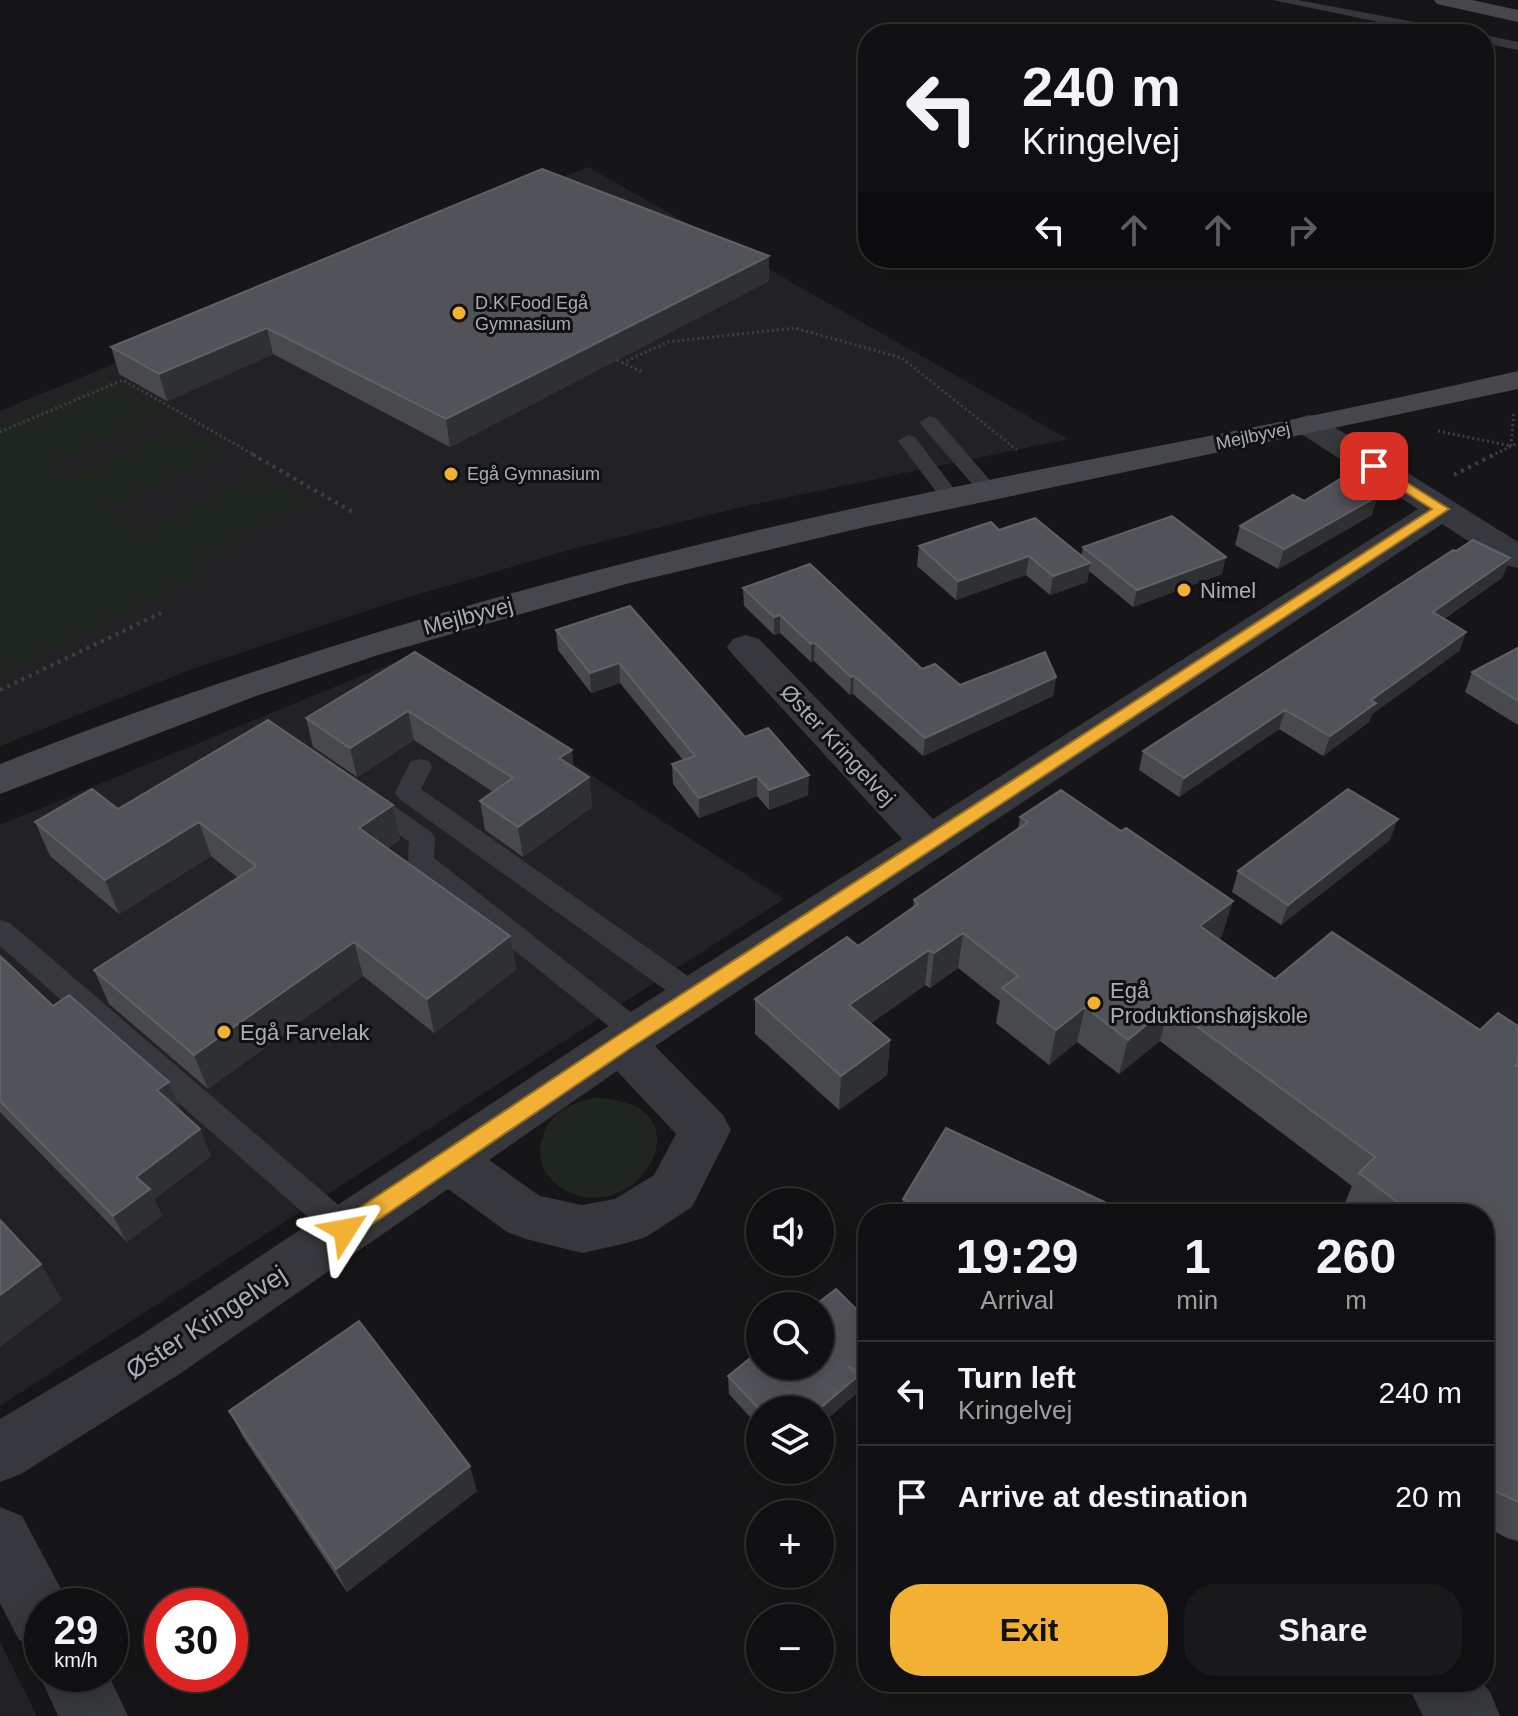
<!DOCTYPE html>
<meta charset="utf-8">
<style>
:root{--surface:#101012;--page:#19191b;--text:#f1f3f6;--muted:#9c9d9f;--line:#303032;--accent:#f2b134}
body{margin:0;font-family:Helvetica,sans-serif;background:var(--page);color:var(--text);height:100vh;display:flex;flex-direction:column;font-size:30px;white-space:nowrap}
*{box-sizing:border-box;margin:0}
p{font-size:26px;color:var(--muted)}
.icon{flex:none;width:44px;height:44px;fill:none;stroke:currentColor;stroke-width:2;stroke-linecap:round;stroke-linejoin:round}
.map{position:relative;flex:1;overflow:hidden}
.sheet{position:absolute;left:858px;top:1204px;width:636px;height:488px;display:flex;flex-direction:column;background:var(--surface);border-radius:32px;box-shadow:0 4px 20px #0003,0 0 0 2px var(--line)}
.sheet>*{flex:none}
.hud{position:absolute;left:858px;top:24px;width:636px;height:244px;border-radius:32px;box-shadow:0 4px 20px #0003,0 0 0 2px var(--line);background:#101012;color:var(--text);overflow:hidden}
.fabs{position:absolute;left:746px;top:1188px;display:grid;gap:16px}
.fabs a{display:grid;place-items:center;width:88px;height:88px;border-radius:50%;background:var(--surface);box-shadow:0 4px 20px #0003,0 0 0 2px var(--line);font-size:40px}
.speed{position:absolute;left:24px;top:1588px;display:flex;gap:16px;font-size:40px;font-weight:700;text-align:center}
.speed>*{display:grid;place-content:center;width:104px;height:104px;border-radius:50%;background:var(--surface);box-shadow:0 4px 20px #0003,0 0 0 2px var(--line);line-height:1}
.speed small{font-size:20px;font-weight:400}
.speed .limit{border:12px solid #d22;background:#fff;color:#111}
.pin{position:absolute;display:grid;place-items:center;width:68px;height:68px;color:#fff;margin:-34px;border-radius:16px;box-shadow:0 4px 12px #0006}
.me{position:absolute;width:88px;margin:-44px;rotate:56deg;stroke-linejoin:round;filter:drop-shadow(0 0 6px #0008)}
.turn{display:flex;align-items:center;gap:28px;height:168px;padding:0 32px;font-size:36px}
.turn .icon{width:104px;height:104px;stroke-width:2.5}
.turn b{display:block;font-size:56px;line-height:68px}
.lanes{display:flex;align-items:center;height:76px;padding:0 32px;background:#0003;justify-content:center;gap:40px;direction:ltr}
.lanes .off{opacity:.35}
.eta{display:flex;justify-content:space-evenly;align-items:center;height:136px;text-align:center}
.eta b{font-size:48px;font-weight:800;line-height:56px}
.primary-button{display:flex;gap:16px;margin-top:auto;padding:16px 32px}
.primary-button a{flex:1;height:92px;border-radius:32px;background:var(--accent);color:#111;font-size:32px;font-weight:800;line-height:92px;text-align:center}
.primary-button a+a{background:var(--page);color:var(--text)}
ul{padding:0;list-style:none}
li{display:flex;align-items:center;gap:24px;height:104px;padding:0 32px;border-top:2px solid var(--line)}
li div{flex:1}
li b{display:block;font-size:30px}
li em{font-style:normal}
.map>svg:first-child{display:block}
.built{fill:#222225}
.green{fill:#1e261f}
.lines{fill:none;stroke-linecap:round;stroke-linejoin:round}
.path-far1{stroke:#3d3f44;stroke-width:3;stroke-dasharray:2 3;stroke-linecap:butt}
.path{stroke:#3d3f44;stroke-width:4;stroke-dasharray:3 5;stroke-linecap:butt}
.lane{fill:#37383d;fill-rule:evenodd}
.street{fill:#37383d;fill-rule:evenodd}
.secondary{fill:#45474d;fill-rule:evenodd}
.wall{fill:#47494d}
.shaded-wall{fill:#2f3033}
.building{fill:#525359;stroke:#5f6168;stroke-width:2}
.route{fill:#f2b134;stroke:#9d7322;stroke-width:2}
.poi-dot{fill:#f2b134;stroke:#111113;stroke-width:3}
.labels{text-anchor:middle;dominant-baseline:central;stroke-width:6;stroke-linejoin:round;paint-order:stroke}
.far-poi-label{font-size:18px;fill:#a8adb8;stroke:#111113;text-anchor:start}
.far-street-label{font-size:18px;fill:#a8adb8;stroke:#111113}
.poi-label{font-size:22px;fill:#a8adb8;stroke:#111113;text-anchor:start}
.street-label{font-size:22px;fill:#a8adb8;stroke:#111113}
.near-street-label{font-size:26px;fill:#a8adb8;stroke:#111113}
</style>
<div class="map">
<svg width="1518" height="1716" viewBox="0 0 1518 1716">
<rect width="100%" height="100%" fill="#161618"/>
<!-- built -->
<path class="built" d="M588,167l480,272 -331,69 -161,40 -177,52 -207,69 -192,77v-335z
M407,657l377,242 -784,507v-581z
M0,1642l37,74h-37z"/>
<!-- green -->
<path class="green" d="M108,381l58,32 -118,55 16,12 117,-53 42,25 -115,56 36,24 116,-57 48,27 -117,60 15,10 -206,106v-251z
M593,1098c129,2 36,147 -39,84 -20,-17 -17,-47 1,-66 10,-10 25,-14 38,-18z"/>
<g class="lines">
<!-- path-far1 -->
<path class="path-far1" d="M617,360l27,13
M622,363l46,-21 127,-14 107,30 115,92
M1438,431l73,15
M0,432l123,-52 133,76
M1511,446l3,-35
M1491,456l27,-13"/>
<!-- path -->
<path class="path" d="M252,454l102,59
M1454,475l41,-21
M0,690l161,-77"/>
<!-- lane -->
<path class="lane" d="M1273,0h25l158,30 6,4h-26z
M1484,35l34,7v8l-34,-7z
M929,416l7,2 59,68 3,4 -3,4h-14l-59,-68 -2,-4z
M908,435l7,2 43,57 3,4 -3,4h-14l-46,-61z
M420,759l9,2 3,6 -11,22 284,199 4,8 -4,8 -10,3 -10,-3 -287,-206 -3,-6 16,-31z
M368,791l9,3 54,38 4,6 -1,20 213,167 4,8 -4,8 -10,3 -10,-3 -215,-173 -4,-7 1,-19 -50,-36 -4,-6 4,-6z
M0,920l10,3 346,297 5,10 -5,10 -11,4 -11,-4 -334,-294z"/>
<!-- street -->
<path class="street" d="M1309,415l11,3 198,124v26l-13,-3 -63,-41 -787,522 68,69 8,15 -39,77 -46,30 -19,6 -45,10 -56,-14 -19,-7 -59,-43 -267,184 -160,101 -21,8v-63l141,-84 463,-306 298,-190 -169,-184 -6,-8 6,-8 13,-4 13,4 174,180 485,-310 -120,-77 -5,-7 5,-7zM617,1071l59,63 -22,41 -39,24 -33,6 -42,-9 -51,-36z
M0,1507l22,9 48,90h-28v43l-23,-9 -19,-37z
M42,1666v8h66l20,42h-70l-19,-42z
M1406,1682h76l8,10 10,24h-77z"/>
<!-- secondary -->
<path class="secondary" d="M1434,0h38l46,10v12l-81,-18z
M1518,371v18l-653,138 -239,57 -248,71 -122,41 -256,98v-30c282,-112 573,-194 869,-259 216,-47 434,-84 649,-134z"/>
</g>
<!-- wall -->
<path class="wall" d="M769,256v25l-319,166 -177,-93 -106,47 -48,-27 -8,-27z
M1304,501l68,14 -94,54 -43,-24 5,-19z
M999,530l82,26 2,-9 139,27 -89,33 -44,-36 -2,11 -37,13 -24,-20 -70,25 -39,-34 2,-20z
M1503,577l-59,42 22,13 -7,19 -87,63 -3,8 -46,34 -44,-27 -100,68 -40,-27 4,-19z
M743,588l179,81 38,16 96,-8 -3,19 -130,60 -70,-62 -3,1 -36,-34 -3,1 -31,-29 -6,2 -30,-29z
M630,606l115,131 63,58 -39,15 -12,-14 -58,22 -26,-34 -1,-20 11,-4 -63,-77 -29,10 -33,-43 -2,-20z
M1518,648v77l-53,-33 7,-20z
M415,652l158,115 16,10 3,30 -69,50 -38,-27 -5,-29 13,-9 -79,-52 -57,37 -44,-30 -7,-29z
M393,805l7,35 -12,8 122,88 6,34 -82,63 -71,-57 -155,113 -99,-85 -15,-34 144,-92 -27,-22 -92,58 -69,-58 -15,-34 83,-13z
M1020,817l202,119 -4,3 57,40 205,51 38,-4v515l-11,-3 -23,-12v-312h-132l-9,-7 9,-21 -192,-145 -41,33 -42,-32 -28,23 -53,-42 4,-22 -42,-33 -28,20 -5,-3 -55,39 20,16 -3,35 -48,35 -84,-76v-35l103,-53 55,-38 1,-8 104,-71z
M1390,840l-109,85 -49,-33 6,-21z
M0,956l53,50 116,76 11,27 -1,1 32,46 -57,43 8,17 -35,26 -127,-130z
M903,1199l227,15h-229z
M868,1299v85l-9,7 -3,-1v4l-36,31v-15h-60v18l-31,-34 -1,-18 128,-67z
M229,1411l248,80 -130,101 -104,-155z"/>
<!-- shaded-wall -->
<path class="shaded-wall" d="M769,256v25l-319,166 -4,-28z
M267,328l6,26 -106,47 -8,-27z
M1378,496l-6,19 -94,54 6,-20z
M1029,556l-3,19 -70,25 2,-19z
M1226,557l-4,17 -89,33 4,-17z
M1510,558l-7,19 -77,54 7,-19z
M1090,563l-3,19 -37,13 3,-19z
M780,615v18l-6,2v-18z
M1466,632l-7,19 -87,63 -3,8 -46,34 7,-20 41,-36z
M815,643l-1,18 -3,1v-18z
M619,663l1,20 -29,10 -1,-20z
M854,676l-1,18 -3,1 1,-18z
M1056,677l-3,19 -130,60 2,-18z
M1285,710l-6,19 -100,68 5,-19z
M408,711l6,29 -57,37 -7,-29z
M572,750l3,29 -16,-21z
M809,775l-1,20 -39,15v-20z
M757,776v20l-58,22v-20z
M589,777l3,30 -69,50 -5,-30z
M393,805l7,35 -33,22 -8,-34z
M1398,819l-8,21 -109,85 7,-20z
M199,822l12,34 -92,58 -14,-34z
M1233,901l-11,35 -32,25 10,-35z
M963,933l-5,35 -28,20 4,-35z
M510,936l6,34 -82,63 -7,-34z
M354,942l9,34 -155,113 -14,-34z
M929,950l-4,35 -78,55 2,-35z
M1169,1006l-9,35 -41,33 9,-34z
M1085,1007l-8,35 -28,23 7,-35z
M890,1040l-3,35 -48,35 2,-34z
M169,1082l11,27 -11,8 -12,-27z
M200,1129l11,27 -57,43 8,17 -35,26 -14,-26 23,-39z
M41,1264l21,36 -62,47v-52z
M868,1367v17l-9,7 2,-18z
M858,1376l-2,18 -36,31v-15h-2z
M470,1466l7,25 -130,101 -11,-23z"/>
<!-- building -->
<path class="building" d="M542,169l227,87 -323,163 -179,-91 -108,46 -48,-27z
M1342,478l36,18 -94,53 -44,-23 53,-31 11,6z
M1172,516l54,41 -89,33 -54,-43z
M1035,518l55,45 -37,13 -24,-20 -71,25 -39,-35 72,-24 8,8z
M1473,540l37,18 -77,54 33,20 -95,68 5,3 -46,33 -45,-26 -101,68 -41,-27 310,-201 3,1z
M810,564l112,105 13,-5 25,21 85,-33 11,25 -131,61 -71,-62 -3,1 -36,-34 -4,1 -31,-29 -6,2 -31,-29z
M630,606l115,131 23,-9 41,47 -40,15 -12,-14 -58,22 -27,-34 23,-8 -76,-93 -29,10 -34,-43z
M1518,648v53l-46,-29z
M415,652l157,98 -13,8 30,19 -71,50 -38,-26 33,-23 -105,-67 -58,37 -44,-30z
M268,720l125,85 -34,23 151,108 -83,63 -73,-57 -160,113 -100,-85 162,-104 -57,-44 -94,58 -70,-58 57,-33 26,20z
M1348,789l50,30 -110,86 -50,-34z
M1061,790l60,41 5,-3 107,73 -33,25 75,53 57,-47 148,98 18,-17 20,13v36l-3,4h3v436l-34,-16v-272h-71l-54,-41 16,-16 -206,-151 -41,34 -43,-33 -29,23 -54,-42 16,-12 -55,-43 -29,20 -5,-3 -80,55 41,35 -49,36 -86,-77 92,-62 11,9 60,-42 -4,-4 114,-78 -8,-5z
M0,956l53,50 16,-11 100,87 -12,8 43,39 -64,48 14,12 -37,27 -113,-115z
M946,1128l184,86h-196l-31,-15z
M0,1220l41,44 -41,31z
M836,1289l20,20 12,-10v68l-7,6 -12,-6 9,9 -40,34h-58l-32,-34 32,-26v16h60v-60h-6z
M359,1321l111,145 -134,103 -107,-158z"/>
<!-- route -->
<path class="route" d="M1374,462l75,47 -820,540 -276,188 -8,3 -8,-3 -4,-7 4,-7 277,-185 818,-529 -63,-40v-6z"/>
<!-- markers -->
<g class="poi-dot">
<circle cx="459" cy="313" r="8"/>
<circle cx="451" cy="474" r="8"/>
<circle cx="1184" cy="590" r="8"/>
<circle cx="1094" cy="1003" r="8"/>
<circle cx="224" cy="1032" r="8"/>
</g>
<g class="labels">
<!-- far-poi labels -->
<g class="far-poi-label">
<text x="475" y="303">D.K Food Egå<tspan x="475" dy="21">Gymnasium</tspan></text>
<text x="467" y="474">Egå Gymnasium</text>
</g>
<!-- far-street labels -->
<g class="far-street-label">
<text transform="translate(1253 436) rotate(-12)">Mejlbyvej</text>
</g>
<!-- poi labels -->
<g class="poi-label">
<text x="1200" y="590">Nimel</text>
<text x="1110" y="990">Egå<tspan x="1110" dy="25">Produktionshøjskole</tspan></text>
<text x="240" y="1032">Egå Farvelak</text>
</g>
<!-- street labels -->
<g class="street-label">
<text transform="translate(468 616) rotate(-15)">Mejlbyvej</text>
<text transform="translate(838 745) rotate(47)">Øster Kringelvej</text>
</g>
<!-- near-street labels -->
<g class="near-street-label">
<text transform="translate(206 1322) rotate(-33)">Øster Kringelvej</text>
</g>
</g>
</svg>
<div class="fabs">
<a><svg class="icon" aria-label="sound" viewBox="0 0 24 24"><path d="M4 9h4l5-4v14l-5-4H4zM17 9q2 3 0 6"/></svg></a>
<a><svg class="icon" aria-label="search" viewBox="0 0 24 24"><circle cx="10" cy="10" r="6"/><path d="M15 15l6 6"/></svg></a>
<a><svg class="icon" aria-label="layers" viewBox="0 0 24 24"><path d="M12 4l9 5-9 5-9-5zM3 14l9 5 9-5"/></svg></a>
<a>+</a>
<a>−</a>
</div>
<div class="speed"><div>29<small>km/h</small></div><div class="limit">30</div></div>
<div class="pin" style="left:1374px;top:466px;background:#d93025"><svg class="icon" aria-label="arrive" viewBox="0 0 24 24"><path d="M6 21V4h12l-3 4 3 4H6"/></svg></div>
<svg class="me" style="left:345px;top:1230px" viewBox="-20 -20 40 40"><path d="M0-17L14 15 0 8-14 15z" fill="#f2b134" stroke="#fff" stroke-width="4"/></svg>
<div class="hud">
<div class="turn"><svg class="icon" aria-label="left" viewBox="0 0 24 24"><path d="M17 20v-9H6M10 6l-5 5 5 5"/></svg><div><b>240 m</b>Kringelvej</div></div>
<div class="lanes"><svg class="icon" aria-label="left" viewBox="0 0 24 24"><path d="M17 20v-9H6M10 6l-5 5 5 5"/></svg><svg class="icon off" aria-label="ahead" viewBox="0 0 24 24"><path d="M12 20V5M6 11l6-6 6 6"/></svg><svg class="icon off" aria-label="ahead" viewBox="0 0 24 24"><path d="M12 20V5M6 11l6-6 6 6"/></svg><svg class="icon off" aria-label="right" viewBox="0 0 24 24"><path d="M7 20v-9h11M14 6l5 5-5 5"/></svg></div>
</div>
<section class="sheet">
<div class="eta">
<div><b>19:29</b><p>Arrival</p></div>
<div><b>1</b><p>min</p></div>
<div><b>260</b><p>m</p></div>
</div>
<ul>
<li><svg class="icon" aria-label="left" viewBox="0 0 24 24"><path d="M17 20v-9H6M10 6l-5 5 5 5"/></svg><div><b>Turn left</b><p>Kringelvej</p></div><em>240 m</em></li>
<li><svg class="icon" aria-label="arrive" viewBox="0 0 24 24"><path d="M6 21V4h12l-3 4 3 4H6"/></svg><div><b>Arrive at destination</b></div><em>20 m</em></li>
</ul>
<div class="primary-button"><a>Exit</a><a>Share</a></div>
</section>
</div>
